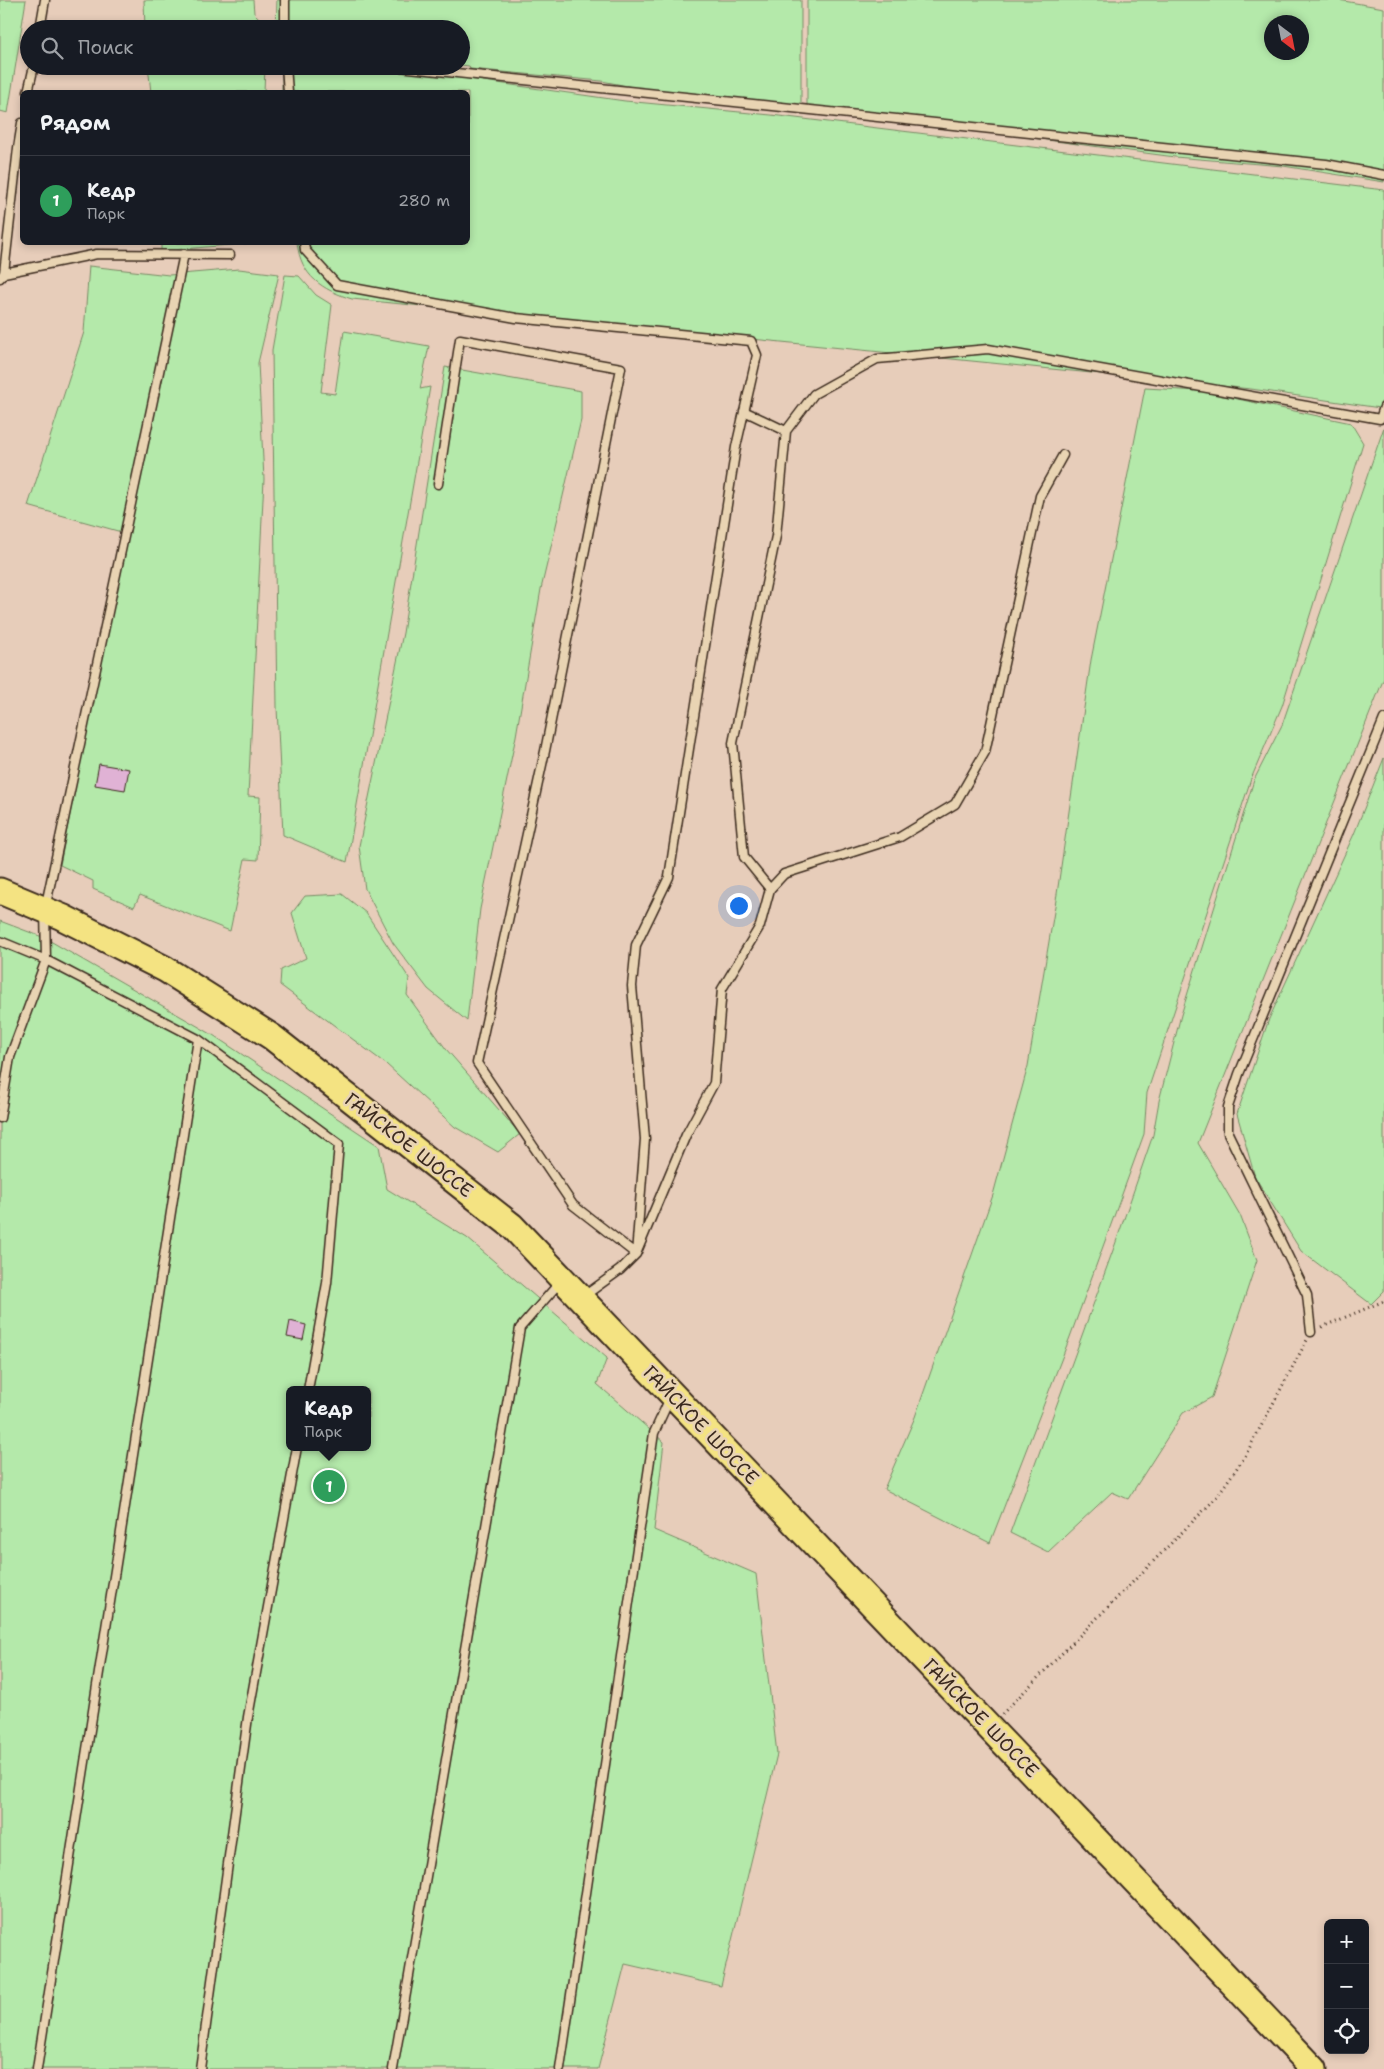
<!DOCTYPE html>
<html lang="ru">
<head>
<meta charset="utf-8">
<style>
  :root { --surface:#171b24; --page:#20242c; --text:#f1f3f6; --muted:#9ea1a6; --line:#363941; --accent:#c8321e }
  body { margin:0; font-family:"Shantell Sans",sans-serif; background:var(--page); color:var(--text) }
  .controls { position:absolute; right:15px; bottom:15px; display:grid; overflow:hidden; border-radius:8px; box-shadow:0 2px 8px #0003 }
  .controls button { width:45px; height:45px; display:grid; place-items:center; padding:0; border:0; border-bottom:1px solid var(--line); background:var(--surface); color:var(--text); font:25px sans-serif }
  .compass { position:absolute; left:1264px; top:15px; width:45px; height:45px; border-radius:50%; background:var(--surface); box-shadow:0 2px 8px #0003; rotate:148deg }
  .you { position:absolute; left:738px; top:905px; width:18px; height:18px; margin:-12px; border:4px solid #fff; border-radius:50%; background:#1a73e8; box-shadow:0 0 0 8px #1a73e833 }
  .badge { display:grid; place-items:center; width:32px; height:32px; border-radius:50%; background:var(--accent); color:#fff; font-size:16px; font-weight:700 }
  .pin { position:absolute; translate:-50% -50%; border:2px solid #fff; box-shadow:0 1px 5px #0006 }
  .popup { position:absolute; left:286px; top:1386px; width:85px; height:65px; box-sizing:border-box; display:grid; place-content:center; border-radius:8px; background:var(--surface); filter:drop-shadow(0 1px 4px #0005); font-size:16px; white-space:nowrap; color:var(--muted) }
  .popup b { font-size:19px; color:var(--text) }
  .popup::after { content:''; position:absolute; left:50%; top:100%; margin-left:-10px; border:10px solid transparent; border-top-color:var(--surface) }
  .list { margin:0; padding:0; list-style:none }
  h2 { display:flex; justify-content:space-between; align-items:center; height:65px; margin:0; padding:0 20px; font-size:21px }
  h2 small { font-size:16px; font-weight:400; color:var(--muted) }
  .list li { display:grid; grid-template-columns:32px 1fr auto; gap:15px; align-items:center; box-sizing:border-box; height:90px; padding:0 20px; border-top:1px solid var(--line) }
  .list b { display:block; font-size:19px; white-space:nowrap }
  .list p { margin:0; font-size:16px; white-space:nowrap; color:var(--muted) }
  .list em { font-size:16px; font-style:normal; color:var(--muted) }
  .icon { flex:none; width:28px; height:28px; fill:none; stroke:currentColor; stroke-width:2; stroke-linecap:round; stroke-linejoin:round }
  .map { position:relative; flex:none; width:1384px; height:2069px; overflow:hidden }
  .search { position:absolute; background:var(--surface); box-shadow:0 2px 8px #0003; left:20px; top:20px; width:450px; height:55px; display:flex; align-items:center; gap:12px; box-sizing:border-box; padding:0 18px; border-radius:28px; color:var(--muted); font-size:19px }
  .panel { position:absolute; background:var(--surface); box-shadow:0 2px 8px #0003; left:20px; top:90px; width:450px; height:155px; border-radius:8px }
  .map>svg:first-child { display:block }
</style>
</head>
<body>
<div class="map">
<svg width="1384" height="2069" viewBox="0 0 1384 2069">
  <rect width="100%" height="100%" fill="#e7cdba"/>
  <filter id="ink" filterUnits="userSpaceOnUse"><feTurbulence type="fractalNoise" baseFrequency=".02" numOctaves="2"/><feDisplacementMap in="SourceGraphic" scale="10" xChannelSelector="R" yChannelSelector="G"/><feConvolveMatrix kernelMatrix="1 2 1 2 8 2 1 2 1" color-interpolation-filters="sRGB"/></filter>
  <g filter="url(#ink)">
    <path fill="#b4e9aa" stroke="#788a64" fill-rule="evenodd" d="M0,0H26L8,113L0,111Z
      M144,0H253L254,13L260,19L261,29H145Z
      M277,0H801V107L653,91L602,81L470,69L469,66L461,65V29H276Z
      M807,0H1338L1384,8V182L1283,166L1175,157L807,108ZM1272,22H1302V52H1272Z
      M148,66H265L264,92H151Z
      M285,66H348L398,69L625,101L771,115L1384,190V396L1380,408L1251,389L352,299C322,290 301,276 297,243L468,242V92H282V75Z
      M161,243H252L161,251Z
      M89,266L169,275L239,269L279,274L258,363L264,479L248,796L260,797L258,860L245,859L230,931L140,895L134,907L93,889V881L60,865L125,533L28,506L84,332Z
      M285,275L299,276L316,295L332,305L321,392L335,394L344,331L429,346L420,389L430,387L347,862L283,835L277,707L272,350Z
      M445,367L581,391V420L541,589L516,736L480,909L467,1021L428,989L393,943L365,889L359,846L403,633Z
      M1145,388L1200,391L1351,423L1363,443L1282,706L1251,779L1147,1093L1144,1134L1070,1337L990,1543L884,1489L915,1417L993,1195L1028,1066L1057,894L1091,660Z
      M1384,427V678L1198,1143L1240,1215L1257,1260L1212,1397L1183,1413L1128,1499L1112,1492L1048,1552L1010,1533L1116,1242L1153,1135L1159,1101L1181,1015L1254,780L1282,725Z
      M1384,758V1291L1371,1304L1301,1251L1255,1177L1237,1114L1269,1019L1354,834Z
      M342,894L366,913L409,978L407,995L446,1049L520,1134L498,1152L455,1127L386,1064L280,985L281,970L306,958L292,913L305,896Z
      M0,921L45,938L213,1035L379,1146L387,1189L467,1238L607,1358L597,1384L664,1442L654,1530L756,1574L777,1754L721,1986L625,1964L598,2069H0ZM290,1390H368V1447H290Z"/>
    <path fill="#e0b2d5" stroke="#3b2a1e" d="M99,764L129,769L125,790L95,785Z
      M290,1321L306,1325L303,1340L287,1337Z"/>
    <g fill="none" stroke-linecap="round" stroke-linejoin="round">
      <defs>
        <path id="lane" d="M285,0V29
          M40,29L45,0
          M286,66L288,92
          M390,66L1326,164L1384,175
          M28,92L34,66
          M304,242L305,250L337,285L516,318L751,341L757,355L736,447L669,877L636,945L632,986L645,1139L636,1254L620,1270L584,1296
          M184,254L45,909L46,960L198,1039L339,1144L327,1283L308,1390
          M4,273L18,148L22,123
          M0,278L4,273L97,254L230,255
          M786,431L814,394L877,359L988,349L1380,419L1384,407
          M438,484L460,339L621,368L545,751L477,1063L573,1205L636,1254L686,1135L714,1083L722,989L760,926L770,889L744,857L733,743L776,536L786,431L744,411
          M770,889L784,874L900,837L955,804L985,752L1040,496L1063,455
          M0,941L46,960L10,1057L0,1118
          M1311,1332L1307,1295L1228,1133V1107L1239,1074L1384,719
          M37,2069L198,1039
          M200,2069L248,1717L297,1447
          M393,2069L520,1328L560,1282
          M560,2069L654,1433L670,1398"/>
        <path id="primary" d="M0,891L62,917L165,969L272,1037L512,1226L1314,2069"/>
      </defs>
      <use href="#lane" stroke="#3b2a1e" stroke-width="11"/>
      <use href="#primary" stroke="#3b2a1e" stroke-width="29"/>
      <path stroke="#3b2a1e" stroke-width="3" stroke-dasharray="1 4" stroke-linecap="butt" d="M1322,1327L1384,1301
        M1002,1714L1215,1499L1244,1458L1307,1340"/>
      <use href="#lane" stroke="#e9d4b3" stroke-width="8"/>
      <use href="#primary" stroke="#f4e382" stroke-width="25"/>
    </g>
  </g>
  <g text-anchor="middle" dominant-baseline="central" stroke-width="5" stroke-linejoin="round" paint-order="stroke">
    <g font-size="19" fill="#3b2a1e" stroke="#e9d4b3">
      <text transform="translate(409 1145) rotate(38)">ГАЙСКОЕ ШОССЕ</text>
      <text transform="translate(701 1425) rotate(46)">ГАЙСКОЕ ШОССЕ</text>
      <text transform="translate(981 1718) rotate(46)">ГАЙСКОЕ ШОССЕ</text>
    </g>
  </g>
</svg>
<div class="controls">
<button>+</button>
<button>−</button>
<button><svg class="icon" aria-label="locate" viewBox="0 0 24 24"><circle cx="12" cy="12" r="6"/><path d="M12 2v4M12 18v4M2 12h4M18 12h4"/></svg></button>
</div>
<svg class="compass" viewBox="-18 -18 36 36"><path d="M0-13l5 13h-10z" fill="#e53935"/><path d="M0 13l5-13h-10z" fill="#9ea1a6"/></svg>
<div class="you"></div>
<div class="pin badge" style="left:329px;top:1486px;background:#2e9e5b">1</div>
<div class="popup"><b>Кедр</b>Парк</div>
<div class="search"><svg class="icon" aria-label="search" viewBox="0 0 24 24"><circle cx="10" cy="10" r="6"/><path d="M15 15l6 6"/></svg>Поиск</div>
<section class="panel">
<h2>Рядом<small></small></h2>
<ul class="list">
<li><span class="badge" style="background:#2e9e5b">1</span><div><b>Кедр</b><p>Парк</p></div><em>280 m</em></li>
</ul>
</section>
</div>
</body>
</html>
